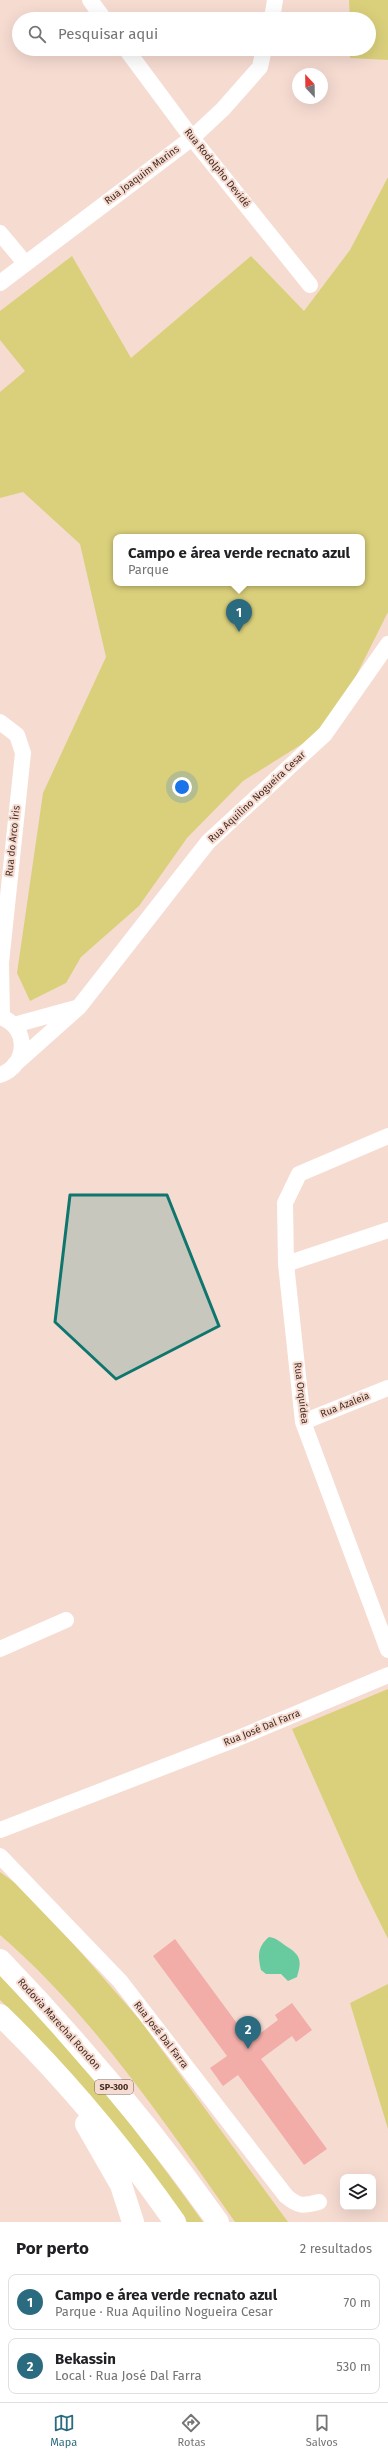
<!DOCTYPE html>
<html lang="pt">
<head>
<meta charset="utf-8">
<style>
  :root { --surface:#fff; --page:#f6f6f6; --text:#202124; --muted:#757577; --line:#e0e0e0; --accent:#2b6b7f }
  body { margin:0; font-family:"Fira Sans",sans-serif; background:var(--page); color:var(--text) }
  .controls { position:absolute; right:12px; bottom:12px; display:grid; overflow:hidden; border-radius:8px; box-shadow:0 4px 16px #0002 }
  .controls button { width:36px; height:36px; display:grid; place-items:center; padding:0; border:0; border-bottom:1px solid var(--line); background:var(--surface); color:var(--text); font:20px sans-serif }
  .compass { position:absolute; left:292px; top:68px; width:36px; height:36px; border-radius:50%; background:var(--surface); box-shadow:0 4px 16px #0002; rotate:338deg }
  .you { position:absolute; left:182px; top:787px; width:14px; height:14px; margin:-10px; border:3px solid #fff; border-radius:50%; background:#1a73e8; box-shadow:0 0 0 6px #1a73e833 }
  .badge { display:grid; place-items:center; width:26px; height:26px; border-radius:50%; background:var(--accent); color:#fff; font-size:13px; font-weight:700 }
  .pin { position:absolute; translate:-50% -33px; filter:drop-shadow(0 1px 2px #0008) }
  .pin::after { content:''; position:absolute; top:21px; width:14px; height:12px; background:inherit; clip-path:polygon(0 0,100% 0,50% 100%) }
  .popup { position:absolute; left:113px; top:534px; width:252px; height:52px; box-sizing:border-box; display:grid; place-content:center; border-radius:8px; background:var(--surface); filter:drop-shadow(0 1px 3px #0005); font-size:13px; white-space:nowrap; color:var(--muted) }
  .popup b { font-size:15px; color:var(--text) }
  .popup::after { content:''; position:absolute; left:50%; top:100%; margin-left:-8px; border:8px solid transparent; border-top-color:var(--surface) }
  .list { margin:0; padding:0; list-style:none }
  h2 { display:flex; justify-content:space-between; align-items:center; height:52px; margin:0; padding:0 16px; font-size:17px }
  h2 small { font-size:13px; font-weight:400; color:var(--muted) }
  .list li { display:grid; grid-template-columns:26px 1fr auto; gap:12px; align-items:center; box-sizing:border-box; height:56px; margin:0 8px 8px; padding:0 8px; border:1px solid var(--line); border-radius:8px }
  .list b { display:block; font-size:15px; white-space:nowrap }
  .list p { margin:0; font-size:13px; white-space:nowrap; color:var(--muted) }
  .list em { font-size:13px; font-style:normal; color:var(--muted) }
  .icon { flex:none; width:22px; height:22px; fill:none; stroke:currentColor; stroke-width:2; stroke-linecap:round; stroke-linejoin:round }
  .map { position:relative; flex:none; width:388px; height:2222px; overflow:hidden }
  .search { position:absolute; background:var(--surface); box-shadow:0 4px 16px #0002; left:12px; right:12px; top:12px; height:44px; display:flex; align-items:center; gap:10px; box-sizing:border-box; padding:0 14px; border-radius:22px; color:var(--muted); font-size:15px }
  .sheet { height:180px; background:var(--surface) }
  nav { display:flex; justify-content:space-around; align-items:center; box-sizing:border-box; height:56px; border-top:1px solid var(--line); background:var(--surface); font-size:11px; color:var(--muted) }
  nav a { display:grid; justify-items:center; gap:2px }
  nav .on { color:var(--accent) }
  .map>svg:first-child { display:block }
</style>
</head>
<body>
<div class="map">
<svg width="388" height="2222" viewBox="0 0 388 2222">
  <rect width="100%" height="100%" fill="#f6dbd1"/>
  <path fill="#dad07b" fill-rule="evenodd" d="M349,0H388V60L350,58V49H369V19H350Z
    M388,177V612L331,726L243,781L187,838L139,906L81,957L66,983L30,1001L17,973L43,793L106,657L80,544L23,492L0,498V392L25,371L0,340V311L72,256L131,358L251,256L304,311L350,250ZM116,537H362V583H116Z
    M388,1689V1939L358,1878L292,1729Z
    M0,1872L29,1893L140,2020L288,2222H235C165,2123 92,2014 0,1935Z
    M0,1973C75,2050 141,2135 203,2222H187C129,2144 69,2068 0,2000Z
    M388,1984V2129L350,2003Z"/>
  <path fill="#68cb9f" d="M269,1937C277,1938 280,1942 286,1946C301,1955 302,1961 297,1977L288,1981L281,1974H266L261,1970C258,1956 257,1947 269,1937Z"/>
  <path fill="#f2ada9" d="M175,1939L250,2041L278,2020L275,2015L292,2003L312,2030L296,2042L292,2036L261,2059L327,2149L304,2165L238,2075L223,2086L210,2068L227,2056L153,1956Z"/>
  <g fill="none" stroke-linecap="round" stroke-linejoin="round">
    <path stroke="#fff" stroke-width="16" d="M90,0L104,19
      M272,19L275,0
      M126,49L192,138L310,285
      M0,233L25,263
      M0,283L192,138L223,109L260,67L264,49
      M0,722L17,735L23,753L1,963L2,1017
      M0,1017C29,1026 29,1065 0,1075
      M14,1025L76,1008
      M15,1064L79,1007L208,842L325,734L388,644
      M388,1136L299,1174L285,1203L286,1264L303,1422L388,1650
      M286,1264L388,1230
      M303,1422L388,1388
      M0,1649L66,1620
      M0,1830L236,1739L388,1675
      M0,1856L120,1981L286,2196C299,2207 303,2206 319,2202"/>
    <path stroke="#fff" stroke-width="22" d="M0,1960C79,2042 152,2129 218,2222
      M0,2015C65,2078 123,2148 175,2222
      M86,2124L121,2185L133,2222"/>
  </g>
  <path fill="#0f766e" fill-opacity="0.2" stroke="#0f766e" stroke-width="3" stroke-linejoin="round" d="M70,1195H167L219,1326L116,1379L55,1322Z"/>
  <g text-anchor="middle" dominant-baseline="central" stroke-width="4" stroke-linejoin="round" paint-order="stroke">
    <rect fill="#f6dbd1" stroke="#796056" stroke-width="1" x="95" y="2080" width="38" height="14" rx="3"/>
    <g font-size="9" font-weight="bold" fill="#442b21">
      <text x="114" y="2087">SP-300</text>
    </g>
    <g font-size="10" fill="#442b21" stroke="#f6dbd1">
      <text transform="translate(217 168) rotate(51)">Rua Rodolpho Devidé</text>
      <text transform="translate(142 175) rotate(-37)">Rua Joaquim Marins</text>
      <text transform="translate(257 797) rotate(-43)">Rua Aquilino Nogueira Cesar</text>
      <text transform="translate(13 841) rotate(-84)">Rua do Arco Íris</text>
      <text transform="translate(301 1393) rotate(83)">Rua Orquídea</text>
      <text transform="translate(345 1405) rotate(-22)">Rua Azaleia</text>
      <text transform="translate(262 1728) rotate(-22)">Rua José Dal Farra</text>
      <text transform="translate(59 2024) rotate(48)">Rodovia Marechal Rondon</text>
      <text transform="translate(161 2035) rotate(52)">Rua José Dal Farra</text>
    </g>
  </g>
</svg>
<div class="controls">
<button><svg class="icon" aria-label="layers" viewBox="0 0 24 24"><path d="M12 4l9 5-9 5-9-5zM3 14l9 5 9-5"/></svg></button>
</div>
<svg class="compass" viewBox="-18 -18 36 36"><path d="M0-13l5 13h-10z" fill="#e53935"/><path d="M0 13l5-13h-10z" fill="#757577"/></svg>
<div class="you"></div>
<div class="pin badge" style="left:239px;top:632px">1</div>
<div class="popup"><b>Campo e área verde recnato azul</b>Parque</div>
<div class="pin badge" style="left:248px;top:2049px">2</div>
<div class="search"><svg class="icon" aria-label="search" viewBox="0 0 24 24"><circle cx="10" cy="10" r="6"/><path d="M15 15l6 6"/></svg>Pesquisar aqui</div>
</div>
<section class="sheet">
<h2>Por perto<small>2 resultados</small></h2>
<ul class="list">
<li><span class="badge">1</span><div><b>Campo e área verde recnato azul</b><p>Parque · Rua Aquilino Nogueira Cesar</p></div><em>70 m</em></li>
<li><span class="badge">2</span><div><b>Bekassin</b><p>Local · Rua José Dal Farra</p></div><em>530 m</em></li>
</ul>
</section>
<nav>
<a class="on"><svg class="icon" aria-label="map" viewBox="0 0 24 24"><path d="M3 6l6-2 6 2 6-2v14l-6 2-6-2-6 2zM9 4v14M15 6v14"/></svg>Mapa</a>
<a><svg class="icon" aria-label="directions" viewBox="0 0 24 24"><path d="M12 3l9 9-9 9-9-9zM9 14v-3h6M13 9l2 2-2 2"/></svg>Rotas</a>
<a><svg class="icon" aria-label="saved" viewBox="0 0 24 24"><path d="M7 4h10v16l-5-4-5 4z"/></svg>Salvos</a>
</nav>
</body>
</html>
